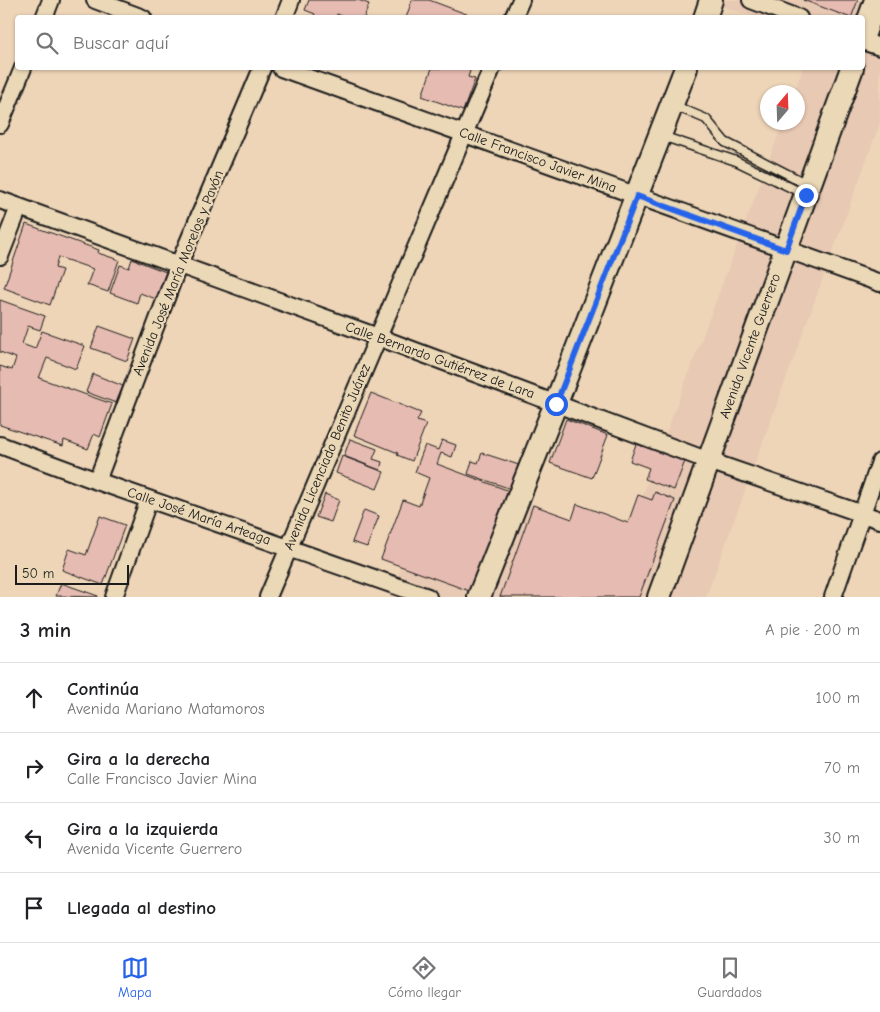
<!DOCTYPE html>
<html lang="es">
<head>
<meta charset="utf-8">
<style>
  :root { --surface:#fff; --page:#f6f6f6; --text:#202124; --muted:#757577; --line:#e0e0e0; --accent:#2563eb }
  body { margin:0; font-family:"Comic Neue",sans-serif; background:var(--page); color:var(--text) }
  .compass { position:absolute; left:760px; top:85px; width:45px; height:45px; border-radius:50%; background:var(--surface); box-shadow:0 1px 4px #0004; rotate:19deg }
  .scale { position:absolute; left:15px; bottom:12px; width:114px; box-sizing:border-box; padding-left:5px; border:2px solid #1c1c1c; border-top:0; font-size:14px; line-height:18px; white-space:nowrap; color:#1c1c1c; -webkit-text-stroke:4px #ebd8b6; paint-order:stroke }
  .stop { position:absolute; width:15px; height:15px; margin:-11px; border:4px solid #2563eb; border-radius:50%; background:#fff }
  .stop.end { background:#2563eb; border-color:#fff; box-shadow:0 1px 5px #0008 }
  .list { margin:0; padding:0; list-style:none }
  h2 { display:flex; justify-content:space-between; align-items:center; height:65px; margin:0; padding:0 20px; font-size:21px }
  h2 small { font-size:16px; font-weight:400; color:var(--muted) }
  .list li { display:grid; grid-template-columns:32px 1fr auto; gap:15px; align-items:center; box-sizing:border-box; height:70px; padding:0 20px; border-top:1px solid var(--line) }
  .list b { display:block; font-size:19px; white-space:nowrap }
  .list p { margin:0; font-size:16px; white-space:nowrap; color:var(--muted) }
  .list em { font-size:16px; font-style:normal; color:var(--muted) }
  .icon { flex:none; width:28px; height:28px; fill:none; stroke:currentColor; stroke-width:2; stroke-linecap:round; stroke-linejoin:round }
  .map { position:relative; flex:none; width:880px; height:597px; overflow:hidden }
  .search { position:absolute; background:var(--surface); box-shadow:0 1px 4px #0004; left:15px; right:15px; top:15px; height:55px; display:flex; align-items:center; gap:12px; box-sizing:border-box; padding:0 18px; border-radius:5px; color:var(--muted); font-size:19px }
  .sheet { height:345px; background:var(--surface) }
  nav { display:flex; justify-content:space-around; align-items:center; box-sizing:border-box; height:70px; border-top:1px solid var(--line); background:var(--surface); font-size:14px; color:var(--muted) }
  nav a { display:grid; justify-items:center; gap:2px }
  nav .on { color:var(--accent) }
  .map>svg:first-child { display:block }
</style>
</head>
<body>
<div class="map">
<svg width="880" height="597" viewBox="0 0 880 597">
  <rect width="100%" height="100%" fill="#eed5b8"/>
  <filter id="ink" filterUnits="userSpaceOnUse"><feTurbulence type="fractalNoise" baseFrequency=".02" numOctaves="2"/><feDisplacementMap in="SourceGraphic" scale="10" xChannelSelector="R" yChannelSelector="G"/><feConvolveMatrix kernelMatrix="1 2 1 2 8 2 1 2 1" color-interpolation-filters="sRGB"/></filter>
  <g filter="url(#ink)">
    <path fill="#e8c9b3" d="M703,0H880V123L706,597H390L439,464L625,542L783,123L798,122V92H794L803,68H862V18L754,17Z"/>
    <path fill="#e6bbb2" stroke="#1c1c1c" d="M309,0H358L369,4L364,18H347L337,14L336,18H314L315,14L305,10Z
      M412,0H429L477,18H406Z
      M803,0H858L851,18Z
      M432,68H471L468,77L475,79L463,111L422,96Z
      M26,224L99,250L98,253L119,260L108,292L87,285L93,269L58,257L55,268L62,270L50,305L4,288Z
      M132,259L166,272L156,299L140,293L137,303L110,293L120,265L129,268Z
      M0,300L45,316L40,330L28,326L22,344L35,349L42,331L85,346L76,369L47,358L39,378L112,404L100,437L94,434L88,449L64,440L63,446L0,425V366L12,370L16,358L0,352Z
      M99,326L135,339L127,361L91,348Z
      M93,374L123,386L116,403L86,392Z
      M371,393L421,413L417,421L426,424L412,461L397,455L398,453L354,435Z
      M566,419L608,435L592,478L550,463Z
      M350,439L377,449L373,459L382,462L380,470L344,456Z
      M442,440L456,445L452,457L441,453L437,464L512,492L475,593L381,559L403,500L419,506L429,478L415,472L425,445L438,450Z
      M636,444L685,461L674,490L645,479L649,468L630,461Z
      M482,453L519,465L511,489L468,474L472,461L478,463Z
      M342,456L384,472L377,489L336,473Z
      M655,492L675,500L639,597H500L533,505L572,519L577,504L628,523L638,495L652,500Z
      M325,494L339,500L331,522L316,517Z
      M364,510L379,516L367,547L352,542Z
      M100,516L125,525L103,585L62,570L69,549L86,555Z
      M61,583L98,596V597L56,596Z"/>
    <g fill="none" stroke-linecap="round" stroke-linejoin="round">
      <defs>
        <path id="service" d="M673,105L706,119L725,142L807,184
          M662,136L736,161L804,194"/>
        <path id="minor" d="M95,0L143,18
          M751,0L799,18
          M44,18L51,0
          M284,18L291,0
          M513,18L521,0
          M862,41L880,47
          M281,68L880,283
          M0,124L23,68
          M0,200L378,337L709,461L880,520
          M0,256L19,207
          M0,445L97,481L428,597
          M97,481L179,264L262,68
          M114,597L149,499
          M268,597L492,68
          M833,597L880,462"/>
        <path id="secondary" d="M705,18L711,0
          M862,39L876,0
          M479,597L556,403L686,68
          M659,597L852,68"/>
      </defs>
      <use href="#service" stroke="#1c1c1c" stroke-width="11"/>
      <use href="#minor" stroke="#1c1c1c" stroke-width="20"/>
      <use href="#secondary" stroke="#1c1c1c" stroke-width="26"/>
      <use href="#service" stroke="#ebd8b6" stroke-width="8"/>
      <use href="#minor" stroke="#ebd8b6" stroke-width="16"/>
      <use href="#secondary" stroke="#ebd8b6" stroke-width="22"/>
    </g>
  </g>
  <g fill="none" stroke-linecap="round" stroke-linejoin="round" filter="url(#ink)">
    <path stroke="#2563eb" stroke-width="6" d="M556,404L637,196L786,250L806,195"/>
  </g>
  <g text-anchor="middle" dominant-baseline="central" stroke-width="4.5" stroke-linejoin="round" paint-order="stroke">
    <g font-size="14" fill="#1c1c1c" stroke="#ebd8b6">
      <text transform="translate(538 160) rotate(20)">Calle Francisco Javier Mina</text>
      <text transform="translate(178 273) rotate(-68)">Avenida José María Morelos y Pavón</text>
      <text transform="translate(750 346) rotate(-70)">Avenida Vicente Guerrero</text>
      <text transform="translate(440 360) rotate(20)">Calle Bernardo Gutiérrez de Lara</text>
      <text transform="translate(327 457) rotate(-67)">Avenida Licenciado Benito Juárez</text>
      <text transform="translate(199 516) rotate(19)">Calle José María Arteaga</text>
    </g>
  </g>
</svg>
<svg class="compass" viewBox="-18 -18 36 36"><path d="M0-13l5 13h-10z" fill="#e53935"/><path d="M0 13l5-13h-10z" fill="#757577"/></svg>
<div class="scale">50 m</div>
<div class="stop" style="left:556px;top:404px"></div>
<div class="stop end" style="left:806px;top:195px"></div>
<div class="search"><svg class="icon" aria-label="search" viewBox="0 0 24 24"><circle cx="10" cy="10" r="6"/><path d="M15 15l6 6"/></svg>Buscar aquí</div>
</div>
<section class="sheet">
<h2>3 min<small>A pie · 200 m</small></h2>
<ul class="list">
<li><svg class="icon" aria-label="ahead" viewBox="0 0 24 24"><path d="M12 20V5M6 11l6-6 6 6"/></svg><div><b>Continúa</b><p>Avenida Mariano Matamoros</p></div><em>100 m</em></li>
<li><svg class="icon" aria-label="right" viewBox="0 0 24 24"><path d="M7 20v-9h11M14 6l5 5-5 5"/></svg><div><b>Gira a la derecha</b><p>Calle Francisco Javier Mina</p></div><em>70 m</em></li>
<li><svg class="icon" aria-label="left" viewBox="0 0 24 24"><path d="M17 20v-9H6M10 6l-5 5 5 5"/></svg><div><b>Gira a la izquierda</b><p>Avenida Vicente Guerrero</p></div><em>30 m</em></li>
<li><svg class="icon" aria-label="arrive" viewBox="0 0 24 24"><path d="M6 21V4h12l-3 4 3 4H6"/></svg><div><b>Llegada al destino</b></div></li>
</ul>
</section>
<nav>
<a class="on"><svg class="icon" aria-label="map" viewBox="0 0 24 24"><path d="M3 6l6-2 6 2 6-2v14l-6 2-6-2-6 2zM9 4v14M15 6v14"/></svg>Mapa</a>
<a><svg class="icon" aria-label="directions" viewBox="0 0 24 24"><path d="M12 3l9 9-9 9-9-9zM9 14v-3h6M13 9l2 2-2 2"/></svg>Cómo llegar</a>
<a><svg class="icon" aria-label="saved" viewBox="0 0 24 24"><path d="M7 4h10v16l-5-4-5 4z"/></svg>Guardados</a>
</nav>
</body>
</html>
